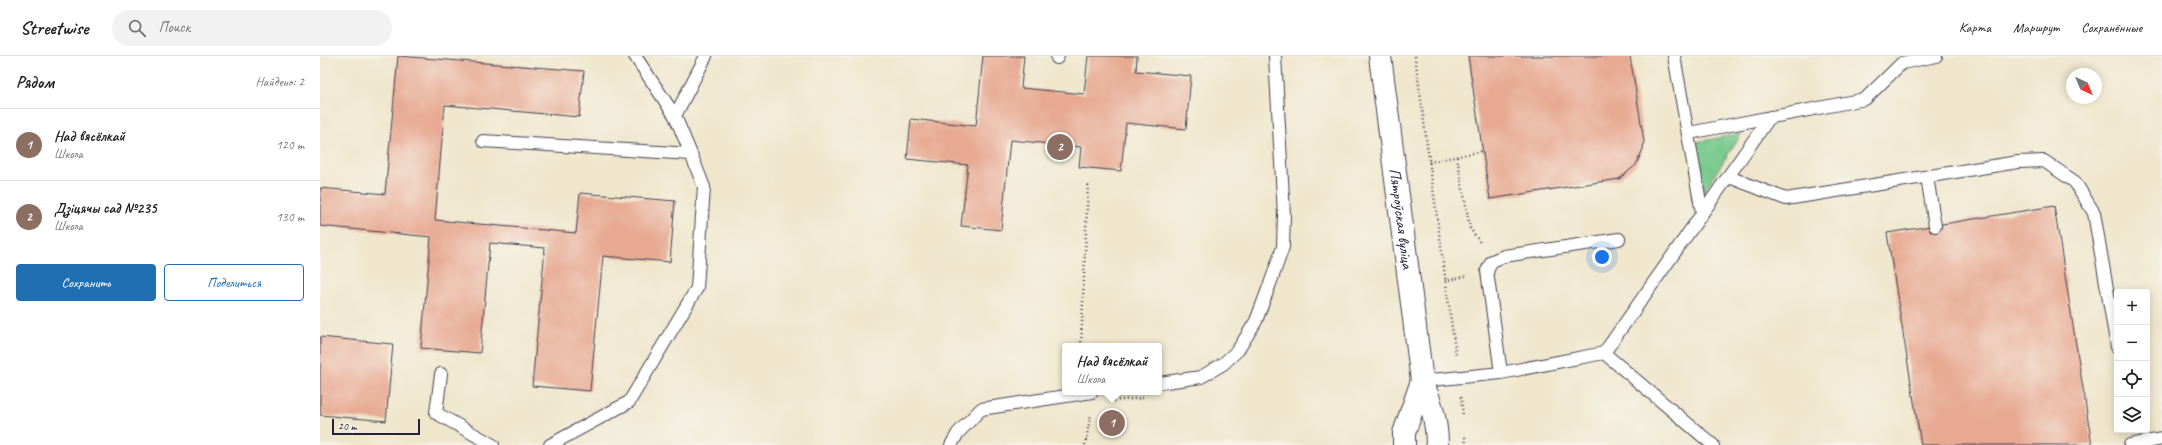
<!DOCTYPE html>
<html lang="ru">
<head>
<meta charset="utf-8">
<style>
  :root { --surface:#fff; --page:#f2f2f2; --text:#222; --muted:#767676; --line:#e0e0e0; --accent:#1f6fb2 }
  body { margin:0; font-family:Caveat,sans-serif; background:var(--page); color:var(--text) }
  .controls { position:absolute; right:12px; bottom:12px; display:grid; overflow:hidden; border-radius:4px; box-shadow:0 2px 10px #0003 }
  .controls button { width:36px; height:36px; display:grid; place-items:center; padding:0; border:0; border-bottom:1px solid var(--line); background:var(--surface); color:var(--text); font:20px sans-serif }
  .compass { position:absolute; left:1746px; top:12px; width:36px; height:36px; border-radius:50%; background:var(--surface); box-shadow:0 2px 10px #0003; rotate:136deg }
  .scale { position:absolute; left:12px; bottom:10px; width:88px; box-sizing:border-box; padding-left:4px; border:2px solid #22223b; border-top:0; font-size:11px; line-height:14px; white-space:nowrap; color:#22223b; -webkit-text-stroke:3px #f7f3e8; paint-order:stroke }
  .you { position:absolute; left:1282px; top:201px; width:14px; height:14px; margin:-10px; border:3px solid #fff; border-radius:50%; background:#1a73e8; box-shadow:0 0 0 6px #1a73e833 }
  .badge { display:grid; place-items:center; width:26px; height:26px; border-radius:50%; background:var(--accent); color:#fff; font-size:13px; font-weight:700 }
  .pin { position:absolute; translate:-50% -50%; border:2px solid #fff; box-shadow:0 1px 4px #0006 }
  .popup { position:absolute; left:742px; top:287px; width:100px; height:52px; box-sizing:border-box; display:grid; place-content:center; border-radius:4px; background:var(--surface); filter:drop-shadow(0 1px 3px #0005); font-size:13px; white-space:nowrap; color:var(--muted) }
  .popup b { font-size:15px; color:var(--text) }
  .popup::after { content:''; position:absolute; left:50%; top:100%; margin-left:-8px; border:8px solid transparent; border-top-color:var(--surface) }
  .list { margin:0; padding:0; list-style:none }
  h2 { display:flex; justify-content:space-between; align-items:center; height:52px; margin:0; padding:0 16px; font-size:17px }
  h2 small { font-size:13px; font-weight:400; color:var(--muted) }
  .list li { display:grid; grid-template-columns:26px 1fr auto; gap:12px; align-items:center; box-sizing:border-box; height:72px; padding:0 16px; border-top:1px solid var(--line) }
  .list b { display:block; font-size:15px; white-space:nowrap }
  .list p { margin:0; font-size:13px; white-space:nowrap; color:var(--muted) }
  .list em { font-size:13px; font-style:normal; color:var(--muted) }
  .actions { display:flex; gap:8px; padding:12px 16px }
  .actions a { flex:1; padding:9px 0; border:1px solid var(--accent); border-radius:4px; text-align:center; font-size:14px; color:var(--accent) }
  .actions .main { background:var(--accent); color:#fff }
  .icon { flex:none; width:22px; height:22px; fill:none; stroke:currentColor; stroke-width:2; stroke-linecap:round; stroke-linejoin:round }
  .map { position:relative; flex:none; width:1842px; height:389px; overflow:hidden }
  header { display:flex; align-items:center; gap:24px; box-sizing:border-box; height:56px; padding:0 20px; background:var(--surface); border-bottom:1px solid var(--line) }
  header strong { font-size:19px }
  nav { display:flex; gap:22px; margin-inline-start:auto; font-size:14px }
  .search { width:280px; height:36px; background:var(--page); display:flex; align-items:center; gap:10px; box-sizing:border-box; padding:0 14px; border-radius:22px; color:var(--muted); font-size:15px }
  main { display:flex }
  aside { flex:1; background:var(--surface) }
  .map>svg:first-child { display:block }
</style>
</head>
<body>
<header>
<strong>Streetwise</strong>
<div class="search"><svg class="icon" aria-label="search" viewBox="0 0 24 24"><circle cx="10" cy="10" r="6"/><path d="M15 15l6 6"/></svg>Поиск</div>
<nav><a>Карта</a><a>Маршрут</a><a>Сохранённые</a></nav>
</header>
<main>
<aside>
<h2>Рядом<small>Найдено: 2</small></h2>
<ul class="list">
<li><span class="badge" style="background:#8d6e63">1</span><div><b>Над вясёлкай</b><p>Школа</p></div><em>120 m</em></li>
<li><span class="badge" style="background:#8d6e63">2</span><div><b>Дзіцячы сад №235</b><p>Школа</p></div><em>130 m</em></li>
</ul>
<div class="actions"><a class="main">Сохранить</a><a>Поделиться</a></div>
</aside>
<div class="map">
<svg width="1842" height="389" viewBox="0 0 1842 389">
  <rect width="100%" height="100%" fill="#f7f3e8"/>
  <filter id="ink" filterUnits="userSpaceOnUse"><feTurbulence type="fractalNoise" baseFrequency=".025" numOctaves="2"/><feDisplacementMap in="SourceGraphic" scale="8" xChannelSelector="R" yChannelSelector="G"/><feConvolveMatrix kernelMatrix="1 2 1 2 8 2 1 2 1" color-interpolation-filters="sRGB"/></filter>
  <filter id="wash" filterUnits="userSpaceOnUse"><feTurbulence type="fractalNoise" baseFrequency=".012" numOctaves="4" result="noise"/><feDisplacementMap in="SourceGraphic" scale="16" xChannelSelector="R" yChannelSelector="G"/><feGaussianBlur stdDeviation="0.9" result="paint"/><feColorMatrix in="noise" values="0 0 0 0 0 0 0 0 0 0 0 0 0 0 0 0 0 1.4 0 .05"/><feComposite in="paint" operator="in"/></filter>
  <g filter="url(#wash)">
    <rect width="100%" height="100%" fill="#efe6cc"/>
    <path fill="#75c88b" stroke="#4c7563" d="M1422,77L1384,135L1377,86Z"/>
    <g id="blocks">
      <path fill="#e7a992" d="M78,0L264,15L259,61L125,49L115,164L256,177L260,137L355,145L350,206L283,200L270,335L212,330L225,192L170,187L160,297L101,292L111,181L0,170V132L65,138Z
        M663,0H704L701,32L764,38L768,0H817L816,15L871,20L866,73L806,67L801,115L759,111L761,91L690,84L681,174L641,170L648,109L587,103L591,63L656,70Z
        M1148,0H1310L1324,85L1323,93L1316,109L1299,123L1170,143Z
        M1734,150L1772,389H1601L1567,177Z
        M0,281L73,288L66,365L0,359Z"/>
    </g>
  </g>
  <g filter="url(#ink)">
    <use href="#blocks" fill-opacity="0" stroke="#413f51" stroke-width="1"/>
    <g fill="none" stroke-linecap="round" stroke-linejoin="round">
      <defs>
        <path id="lane" d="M315,0L355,60
          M1354,0L1382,157
          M737,2L738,0
          M1369,77L1545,43L1582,7L1616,0
          M163,85L371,98L384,131L377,232L309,346L230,389
          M371,98L355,60L386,0
          M1409,121L1466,143L1698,106L1724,105L1755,126L1774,157L1797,291
          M1607,121L1615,170
          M1284,297L1393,389
          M1181,317L1167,215L1172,205L1184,200L1299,183
          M121,318L116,357L173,389
          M1102,325L1181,317L1284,297L1450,61
          M839,327L881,321L903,308L918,294L936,265L950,228L963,191L964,159L955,0
          M631,389L638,377L661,353L772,336
          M1810,389L1842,383"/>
        <g id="street">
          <path id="s1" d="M1060,0L1102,325C1111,347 1117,365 1117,389"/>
          <path d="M1084,389V377L1102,325"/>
        </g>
      </defs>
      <use href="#lane" stroke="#413f51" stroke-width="14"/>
      <use href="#street" stroke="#413f51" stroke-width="24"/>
      <path stroke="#413f51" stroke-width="2.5" stroke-dasharray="1 3" stroke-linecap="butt" d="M1095,0L1136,301
        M1137,101L1150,172L1161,188
        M1109,106L1163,95
        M1125,225L1146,220
        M761,290L768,128
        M1141,341L1143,360
        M790,345L823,342
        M1145,381L1146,389
        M765,389L771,358"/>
      <use href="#lane" stroke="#fff" stroke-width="12"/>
      <use href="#street" stroke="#fff" stroke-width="22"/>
    </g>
  </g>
  <g text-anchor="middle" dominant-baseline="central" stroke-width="3.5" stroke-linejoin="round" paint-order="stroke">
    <g font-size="16" fill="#22223b" stroke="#f7f3e8">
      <text stroke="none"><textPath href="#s1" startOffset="164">Пятроўская вуліца</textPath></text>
    </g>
  </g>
</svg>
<div class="controls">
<button>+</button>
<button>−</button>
<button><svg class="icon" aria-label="locate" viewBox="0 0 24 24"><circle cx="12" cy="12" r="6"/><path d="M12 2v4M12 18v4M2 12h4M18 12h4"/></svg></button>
<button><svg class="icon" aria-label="layers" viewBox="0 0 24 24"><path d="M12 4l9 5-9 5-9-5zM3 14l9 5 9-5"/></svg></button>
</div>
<svg class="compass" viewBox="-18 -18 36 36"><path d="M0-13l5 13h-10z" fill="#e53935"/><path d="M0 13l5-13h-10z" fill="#767676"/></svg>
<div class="scale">20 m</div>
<div class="you"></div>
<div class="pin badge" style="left:792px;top:367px;background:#8d6e63">1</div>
<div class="popup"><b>Над вясёлкай</b>Школа</div>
<div class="pin badge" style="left:740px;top:91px;background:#8d6e63">2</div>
</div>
</main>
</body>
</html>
